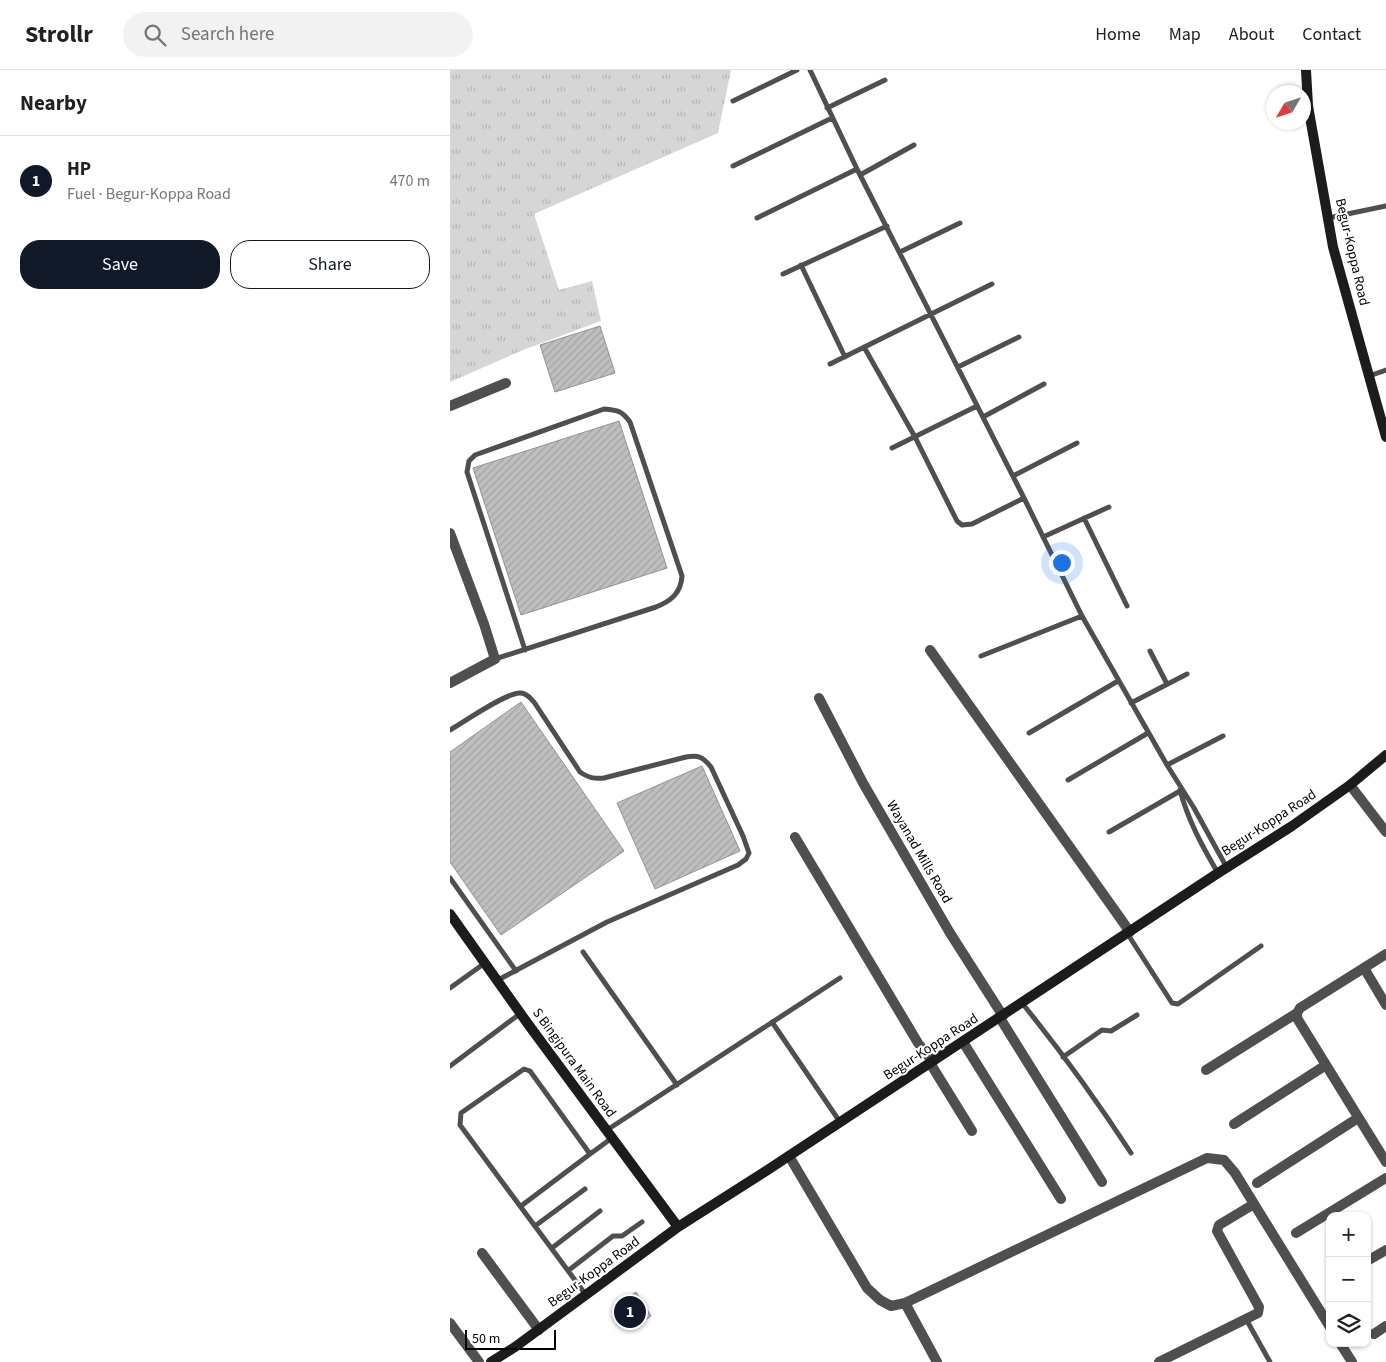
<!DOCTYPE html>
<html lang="en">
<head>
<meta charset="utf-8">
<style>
  :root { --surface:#fff; --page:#f2f2f2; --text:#202124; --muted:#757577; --line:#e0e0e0; --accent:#111827 }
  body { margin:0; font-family:"Source Sans 3",sans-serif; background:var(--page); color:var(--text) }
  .controls { position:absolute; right:15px; bottom:15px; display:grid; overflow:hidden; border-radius:10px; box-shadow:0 1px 4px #0004 }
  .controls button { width:45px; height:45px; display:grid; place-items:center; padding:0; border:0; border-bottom:1px solid var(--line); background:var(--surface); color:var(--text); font:25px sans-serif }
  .compass { position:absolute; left:816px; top:15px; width:45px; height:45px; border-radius:50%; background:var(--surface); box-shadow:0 1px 4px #0004; rotate:231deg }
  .scale { position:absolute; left:15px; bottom:12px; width:91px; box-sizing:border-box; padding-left:5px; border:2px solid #000; border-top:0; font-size:14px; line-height:18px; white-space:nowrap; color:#000; -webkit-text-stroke:4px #fff; paint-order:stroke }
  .you { position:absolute; left:611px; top:492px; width:18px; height:18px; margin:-12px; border:4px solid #fff; border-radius:50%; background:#1a73e8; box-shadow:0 0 0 8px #1a73e833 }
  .badge { display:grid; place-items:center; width:32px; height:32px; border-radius:50%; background:var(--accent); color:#fff; font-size:16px; font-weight:700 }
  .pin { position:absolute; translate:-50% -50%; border:2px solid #fff; box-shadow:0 1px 5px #0006 }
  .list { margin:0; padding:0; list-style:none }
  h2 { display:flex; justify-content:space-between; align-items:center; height:65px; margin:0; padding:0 20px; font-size:21px }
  h2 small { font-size:16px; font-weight:400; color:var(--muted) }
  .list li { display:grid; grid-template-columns:32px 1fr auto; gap:15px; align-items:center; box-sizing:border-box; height:90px; padding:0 20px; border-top:1px solid var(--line) }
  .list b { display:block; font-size:19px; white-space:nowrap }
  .list p { margin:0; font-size:16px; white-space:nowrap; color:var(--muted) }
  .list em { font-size:16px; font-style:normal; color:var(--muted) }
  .actions { display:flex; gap:10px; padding:15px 20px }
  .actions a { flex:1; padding:11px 0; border:1px solid var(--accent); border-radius:20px; text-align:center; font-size:18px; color:var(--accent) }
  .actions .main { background:var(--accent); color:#fff }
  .icon { flex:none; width:28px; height:28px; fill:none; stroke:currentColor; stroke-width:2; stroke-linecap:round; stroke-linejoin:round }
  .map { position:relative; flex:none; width:936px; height:1292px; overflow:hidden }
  header { display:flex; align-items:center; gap:30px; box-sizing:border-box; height:70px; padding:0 25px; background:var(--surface); border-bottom:1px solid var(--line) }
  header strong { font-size:24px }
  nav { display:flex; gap:28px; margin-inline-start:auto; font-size:18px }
  .search { width:350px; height:45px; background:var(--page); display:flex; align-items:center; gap:12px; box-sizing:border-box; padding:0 18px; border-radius:28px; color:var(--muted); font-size:19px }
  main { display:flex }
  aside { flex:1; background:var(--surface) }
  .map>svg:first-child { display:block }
</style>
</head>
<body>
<header>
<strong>Strollr</strong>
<div class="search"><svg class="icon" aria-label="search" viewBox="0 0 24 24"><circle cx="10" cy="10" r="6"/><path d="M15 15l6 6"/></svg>Search here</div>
<nav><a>Home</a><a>Map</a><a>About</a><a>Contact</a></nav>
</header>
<main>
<aside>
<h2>Nearby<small></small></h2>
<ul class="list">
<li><span class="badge">1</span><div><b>HP</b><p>Fuel · Begur-Koppa Road</p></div><em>470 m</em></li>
</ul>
<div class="actions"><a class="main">Save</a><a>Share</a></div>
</aside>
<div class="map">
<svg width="936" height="1292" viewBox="0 0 936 1292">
  <defs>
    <pattern id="grass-tufts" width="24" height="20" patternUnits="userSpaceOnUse" patternTransform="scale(1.25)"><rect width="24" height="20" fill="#d6d6d6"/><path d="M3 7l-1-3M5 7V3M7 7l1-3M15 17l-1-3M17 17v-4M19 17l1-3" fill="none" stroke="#b6b6b6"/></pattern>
    <pattern id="building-hatch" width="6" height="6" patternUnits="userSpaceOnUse" patternTransform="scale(1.25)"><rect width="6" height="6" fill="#bfbfbf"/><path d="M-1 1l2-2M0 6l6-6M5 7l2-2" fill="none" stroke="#a2a2a2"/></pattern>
  </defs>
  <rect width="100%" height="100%" fill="#fff"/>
  <path fill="url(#grass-tufts)" d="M0,0H281L268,63L84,144L109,220L142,211L151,251L73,280L0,312Z"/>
  <path fill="url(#building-hatch)" stroke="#939393" d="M150,256L165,303L105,322L90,275Z
    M169,351L217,498L71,545L23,398Z
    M71,632L174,781L51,865L0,792V682Z
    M252,696L290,781L205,819L167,733Z
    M186,1222L201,1246L182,1259L166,1235Z"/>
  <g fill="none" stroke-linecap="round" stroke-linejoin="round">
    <path stroke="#4f4f4f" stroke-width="5" d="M360,0L407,99L574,428L632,546L717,695L744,738L777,798
      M283,31L347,0
      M377,38L435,10
      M283,96L382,48
      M410,105L464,75
      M307,148L407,99
      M878,148L936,136
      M450,182L510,153
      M351,195L395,287
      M333,204L437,156
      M414,277L465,367L507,451L512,455L522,454L574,428
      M380,294L542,214
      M508,297L569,267
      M919,306L936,300
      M533,347L594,314
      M442,378L527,336
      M563,406L627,373
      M634,448L677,536
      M593,467L659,437
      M700,581L717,614
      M531,586L632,546
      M45,589L206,537C221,531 231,523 232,506L180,352C172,341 168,340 154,339L25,385L19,391L17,402L75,580
      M681,633L737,604
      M0,660C14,652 58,621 71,623C78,624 80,628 84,632L130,702C139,708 144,709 154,708L236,687C249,685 253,687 261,697L293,766L299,783L296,789L288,795L157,852L48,910
      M579,663L668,611
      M717,695L773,666
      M618,710L698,663
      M730,720C738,750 752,776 768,803
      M659,762L730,721
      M0,808L66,901
      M677,863L722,933L728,934L811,876
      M133,882L227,1015
      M0,918L35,893
      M572,933C611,981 647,1031 681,1083
      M322,952L390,1052
      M613,987L652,960L661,961L687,945
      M0,996L71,943
      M157,1060L390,908
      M71,1136L140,1084
      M85,1156L135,1119
      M102,1178L150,1141
      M119,1200L163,1166H172L192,1152
      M136,1225L10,1055L11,1043L74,999L80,1001L140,1084L162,1068
      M796,1249L820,1292"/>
    <path stroke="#4f4f4f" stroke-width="10" d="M0,336L56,313
      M0,463L34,554L45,589L0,613
      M480,580L680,862
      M369,628L413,713L500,863L553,946
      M900,715L936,762
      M345,767L468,973L483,992
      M936,884L850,938L847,943V948L936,1092
      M914,898L936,935
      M550,948L652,1112
      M513,972L611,1129
      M480,993L522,1061
      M756,1000L847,943
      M784,1054L876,995
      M339,1086L417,1218L430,1230L441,1236L455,1233L757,1088L774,1090L785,1103L880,1257
      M807,1113L908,1048
      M846,1163L936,1108
      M32,1183L89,1260
      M917,1191L936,1180
      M455,1233L487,1292
      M0,1253L29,1292
      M924,1264L936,1256
      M890,1273L902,1292
      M709,1292L808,1243L809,1237L767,1161L769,1155L804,1134"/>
    <path stroke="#1c1c1c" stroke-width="10" d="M856,0L858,36L883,177L936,367
      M0,844L78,954L228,1157
      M41,1292L65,1277L228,1157L316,1101L765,805L842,756L900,715L936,685"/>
  </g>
  <g text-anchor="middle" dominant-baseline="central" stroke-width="4" stroke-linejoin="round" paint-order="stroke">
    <g font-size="14" fill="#000" stroke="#fff">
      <text transform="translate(902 182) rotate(77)">Begur-Koppa Road</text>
      <text transform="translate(819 753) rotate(-33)">Begur-Koppa Road</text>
      <text transform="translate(469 782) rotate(60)">Wayanad Mills Road</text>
      <text transform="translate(481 977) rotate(-33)">Begur-Koppa Road</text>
      <text transform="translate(124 993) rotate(54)">S Bingipura Main Road</text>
      <text transform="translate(144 1202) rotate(-36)">Begur-Koppa Road</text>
    </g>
  </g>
</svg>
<div class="controls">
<button>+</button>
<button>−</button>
<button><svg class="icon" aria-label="layers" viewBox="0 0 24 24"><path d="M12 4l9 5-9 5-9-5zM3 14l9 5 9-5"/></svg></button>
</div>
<svg class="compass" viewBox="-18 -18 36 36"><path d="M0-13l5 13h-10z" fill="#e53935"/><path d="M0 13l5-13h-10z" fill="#757577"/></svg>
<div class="scale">50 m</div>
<div class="you"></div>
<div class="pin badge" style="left:180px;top:1242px">1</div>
</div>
</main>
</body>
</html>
